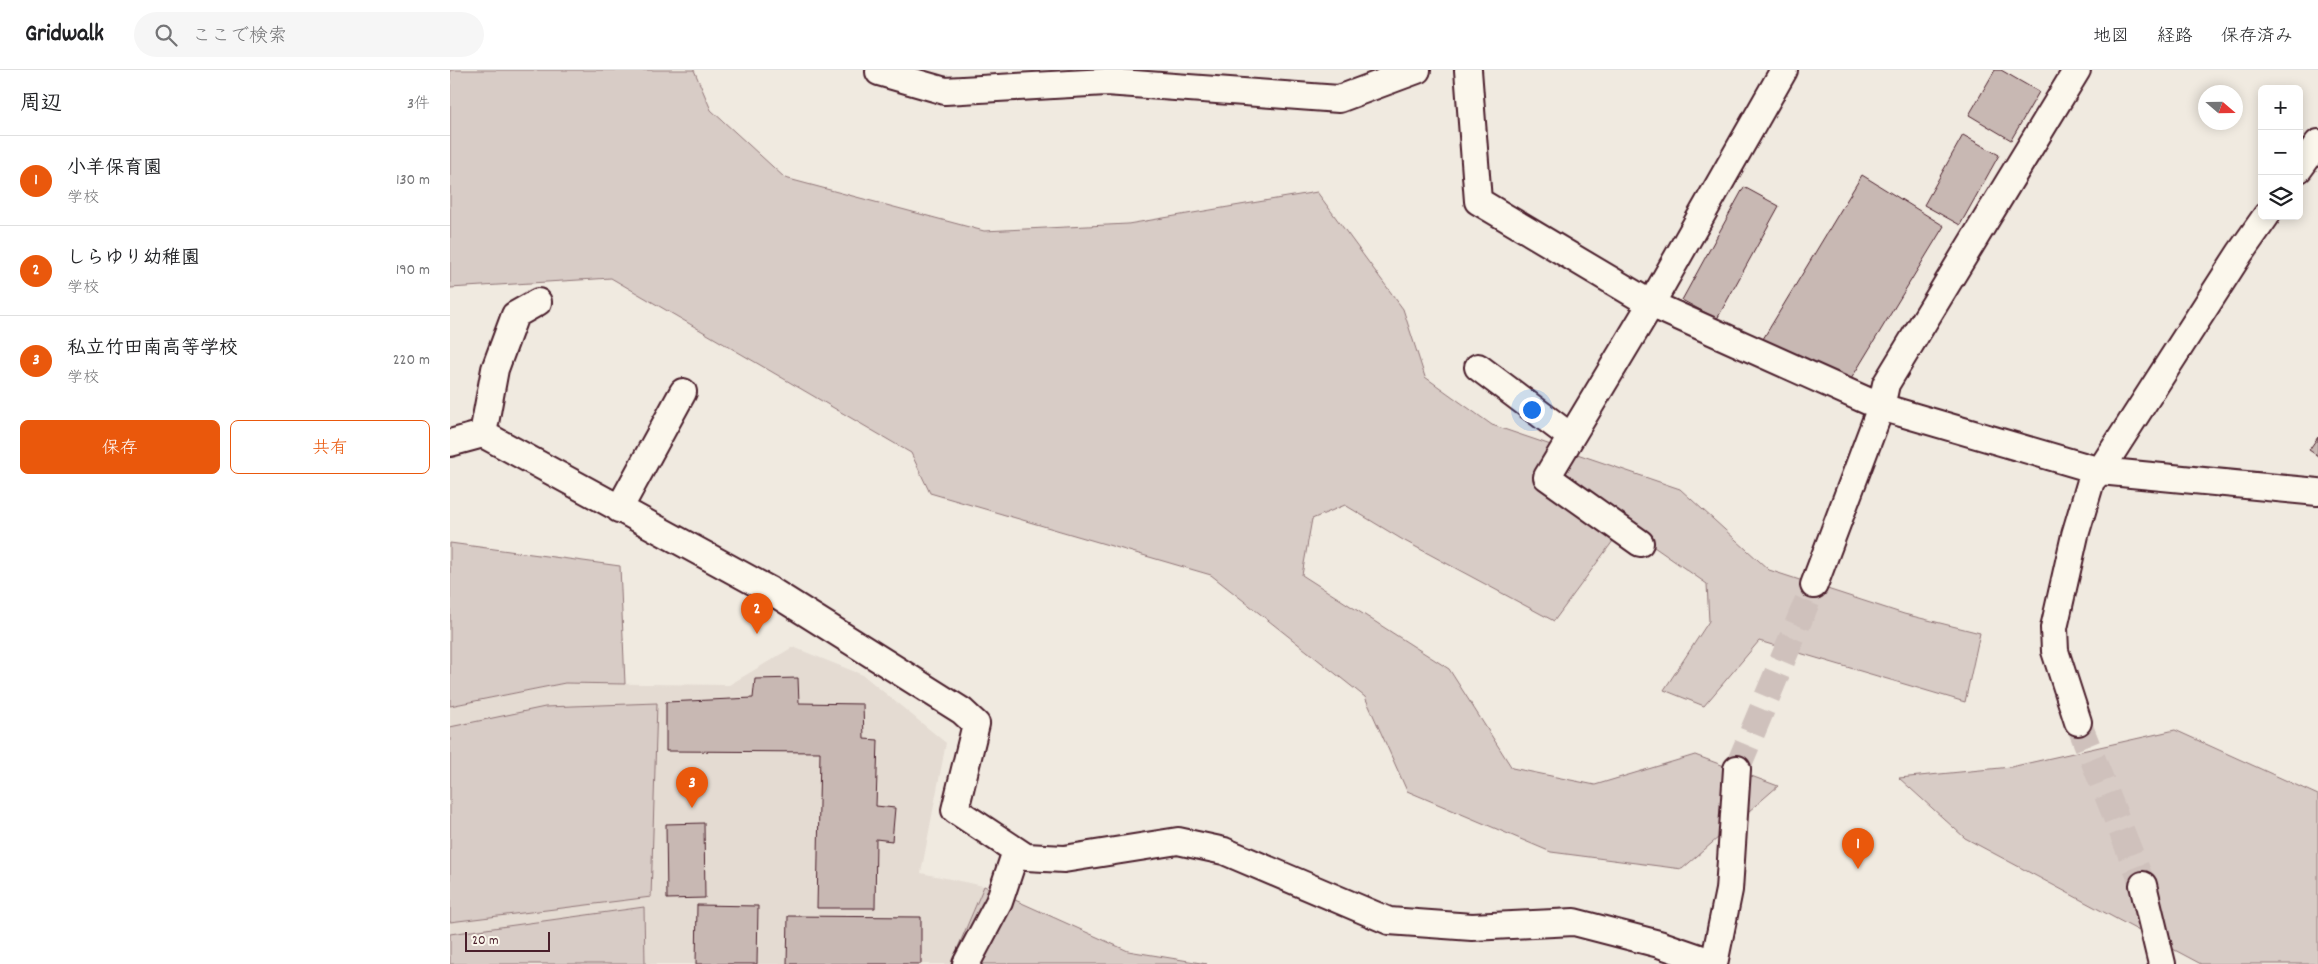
<!DOCTYPE html>
<html lang="ja">
<head>
<meta charset="utf-8">
<style>
  :root { --surface:#fff; --page:#f6f6f6; --text:#202124; --muted:#757577; --line:#e0e0e0; --accent:#ea580c }
  body { margin:0; font-family:Dekko,"Klee One",sans-serif; background:var(--page); color:var(--text) }
  .controls { position:absolute; right:15px; top:15px; display:grid; overflow:hidden; border-radius:8px; box-shadow:0 2px 12px #0003 }
  .controls button { width:45px; height:45px; display:grid; place-items:center; padding:0; border:0; border-bottom:1px solid var(--line); background:var(--surface); color:var(--text); font:25px sans-serif }
  .compass { position:absolute; left:1748px; top:15px; width:45px; height:45px; border-radius:50%; background:var(--surface); box-shadow:0 2px 12px #0003; rotate:110deg }
  .scale { position:absolute; left:15px; bottom:12px; width:85px; box-sizing:border-box; padding-left:5px; border:2px solid #4a1f2b; border-top:0; font-size:14px; line-height:18px; white-space:nowrap; color:#4a1f2b; -webkit-text-stroke:4px #fbf7ec; paint-order:stroke }
  .you { position:absolute; left:1081px; top:339px; width:18px; height:18px; margin:-12px; border:4px solid #fff; border-radius:50%; background:#1a73e8; box-shadow:0 0 0 8px #1a73e833 }
  .badge { display:grid; place-items:center; width:32px; height:32px; border-radius:50%; background:var(--accent); color:#fff; font-size:16px; font-weight:700 }
  .pin { position:absolute; translate:-50% -41px; filter:drop-shadow(0 1px 2px #0008) }
  .pin::after { content:''; position:absolute; top:26px; width:18px; height:15px; background:inherit; clip-path:polygon(0 0,100% 0,50% 100%) }
  .list { margin:0; padding:0; list-style:none }
  h2 { display:flex; justify-content:space-between; align-items:center; height:65px; margin:0; padding:0 20px; font-size:21px }
  h2 small { font-size:16px; font-weight:400; color:var(--muted) }
  .list li { display:grid; grid-template-columns:32px 1fr auto; gap:15px; align-items:center; box-sizing:border-box; height:90px; padding:0 20px; border-top:1px solid var(--line) }
  .list b { display:block; font-size:19px; white-space:nowrap }
  .list p { margin:0; font-size:16px; white-space:nowrap; color:var(--muted) }
  .list em { font-size:16px; font-style:normal; color:var(--muted) }
  .actions { display:flex; gap:10px; padding:15px 20px }
  .actions a { flex:1; padding:11px 0; border:1px solid var(--accent); border-radius:8px; text-align:center; font-size:18px; color:var(--accent) }
  .actions .main { background:var(--accent); color:#fff }
  .icon { flex:none; width:28px; height:28px; fill:none; stroke:currentColor; stroke-width:2; stroke-linecap:round; stroke-linejoin:round }
  .map { position:relative; flex:none; width:1868px; height:894px; overflow:hidden }
  header { display:flex; align-items:center; gap:30px; box-sizing:border-box; height:70px; padding:0 25px; background:var(--surface); border-bottom:1px solid var(--line) }
  header strong { font-size:24px }
  nav { display:flex; gap:28px; margin-inline-start:auto; font-size:18px }
  .search { width:350px; height:45px; background:var(--page); display:flex; align-items:center; gap:12px; box-sizing:border-box; padding:0 18px; border-radius:28px; color:var(--muted); font-size:19px }
  main { display:flex }
  aside { flex:1; background:var(--surface) }
  .map>svg:first-child { display:block }
</style>
</head>
<body>
<header>
<strong>Gridwalk</strong>
<div class="search"><svg class="icon" aria-label="search" viewBox="0 0 24 24"><circle cx="10" cy="10" r="6"/><path d="M15 15l6 6"/></svg>ここで検索</div>
<nav><a>地図</a><a>経路</a><a>保存済み</a></nav>
</header>
<main>
<aside>
<h2>周辺<small>3件</small></h2>
<ul class="list">
<li><span class="badge">1</span><div><b>小羊保育園</b><p>学校</p></div><em>130 m</em></li>
<li><span class="badge">2</span><div><b>しらゆり幼稚園</b><p>学校</p></div><em>190 m</em></li>
<li><span class="badge">3</span><div><b>私立竹田南高等学校</b><p>学校</p></div><em>220 m</em></li>
</ul>
<div class="actions"><a class="main">保存</a><a>共有</a></div>
</aside>
<div class="map">
<svg width="1868" height="894" viewBox="0 0 1868 894">
  <rect width="100%" height="100%" fill="#f0eae0"/>
  <filter id="ink" filterUnits="userSpaceOnUse"><feTurbulence type="fractalNoise" baseFrequency=".02" numOctaves="2"/><feDisplacementMap in="SourceGraphic" scale="10" xChannelSelector="R" yChannelSelector="G"/><feConvolveMatrix kernelMatrix="1 2 1 2 8 2 1 2 1" color-interpolation-filters="sRGB"/></filter>
  <g filter="url(#ink)">
    <path fill="#e4dbd2" d="M343,577L413,605L496,673L471,803L534,816L501,894H195L194,837L0,864V636L115,613L279,615Z"/>
    <path fill="#d8ccc6" stroke="#917678" d="M0,0H244L261,40L335,108L534,161L678,154L867,122L953,239L975,307L1042,355L1230,419L1319,500L1454,544L1530,563L1515,632L1309,571L1254,636L1214,620L1259,551L1257,514L1174,456L1104,551L953,470L895,435L862,449L852,505L999,599L1062,698L1145,715L1245,685L1328,716L1232,799L1101,782L957,721L915,627L761,505L480,423L461,383L161,208L0,218Z
      M0,473L170,496L175,614L115,613L0,636Z
      M207,633L201,827L0,852V657L95,637Z
      M1725,660L1868,725V894H1751L1515,768L1449,708L1561,697Z
      M534,816L678,881L757,894H501Z
      M194,837L195,894H0V864Z"/>
    <path fill="#c8b8b3" stroke="#4a1f2b" d="M1545,0H1551L1589,22L1561,70L1519,45Z
      M1513,65L1549,85L1510,155L1474,135Z
      M1412,105L1494,156L1395,319L1313,269Z
      M1294,117L1329,136L1267,249L1232,230Z
      M1868,367V386L1859,380Z
      M348,608L349,633L413,634L414,669L428,670L426,736L445,738L442,771L426,769L425,838H367L370,682L216,681V632L303,628L305,609Z
      M254,753L255,828L217,829L216,754Z
      M247,835L308,836L307,894H246Z
      M338,846L471,847V894H337Z"/>
    <g fill="none" stroke-linecap="round" stroke-linejoin="round">
      <path stroke="#cfc1bc" stroke-width="26" stroke-dasharray="26 13" stroke-linecap="butt" d="M1628,652L1693,815
        M1287,699L1364,515"/>
      <defs>
        <path id="minor" d="M1018,0L1028,131L1201,234L1431,337L1650,401L1868,422
          M429,2L495,21L656,12L889,29L967,0
          M1849,99L1868,73
          M1028,297L1121,367
          M33,364L45,299L65,245L88,232
          M0,373L33,364L323,522L512,641L526,654L505,740L576,787L614,789L728,771L774,781L939,851L1022,857L1124,852L1209,874L1264,893
          M169,439L233,322
          M1190,473L1097,407L1201,234L1334,0
          M1364,515L1431,337L1436,314L1627,0
          M1628,652L1605,581L1604,558L1625,465L1641,411L1650,401L1790,183L1816,146
          M1693,815L1712,894
          M516,894L549,832L566,781
          M1264,894L1279,820L1287,699"/>
      </defs>
      <use href="#minor" stroke="#4a1f2b" stroke-width="30"/>
      <use href="#minor" stroke="#fbf7ec" stroke-width="26"/>
    </g>
  </g>
</svg>
<div class="controls">
<button>+</button>
<button>−</button>
<button><svg class="icon" aria-label="layers" viewBox="0 0 24 24"><path d="M12 4l9 5-9 5-9-5zM3 14l9 5 9-5"/></svg></button>
</div>
<svg class="compass" viewBox="-18 -18 36 36"><path d="M0-13l5 13h-10z" fill="#e53935"/><path d="M0 13l5-13h-10z" fill="#757577"/></svg>
<div class="scale">20 m</div>
<div class="you"></div>
<div class="pin badge" style="left:1408px;top:799px">1</div>
<div class="pin badge" style="left:307px;top:564px">2</div>
<div class="pin badge" style="left:242px;top:738px">3</div>
</div>
</main>
</body>
</html>
